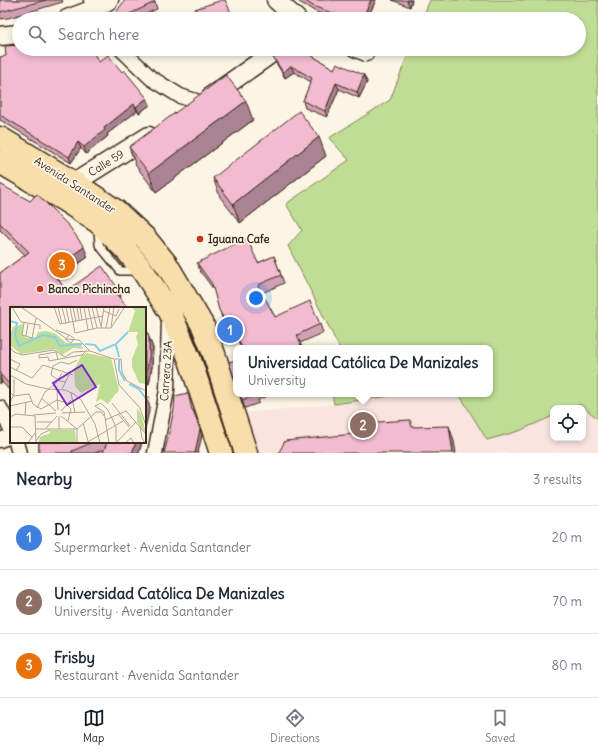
<!DOCTYPE html>
<html lang="en">
<head>
<meta charset="utf-8">
<style>
  :root { --surface:#fff; --page:#f6f6f7; --text:#1f2937; --muted:#747a83; --line:#e0e1e3; --accent:#111827 }
  body { margin:0; font-family:Delius,sans-serif; background:var(--page); color:var(--text) }
  .controls { position:absolute; right:12px; bottom:12px; display:grid; overflow:hidden; border-radius:8px; box-shadow:0 2px 6px #0003 }
  .controls button { width:36px; height:36px; display:grid; place-items:center; padding:0; border:0; border-bottom:1px solid var(--line); background:var(--surface); color:var(--text); font:20px sans-serif }
  .you { position:absolute; left:256px; top:298px; width:14px; height:14px; margin:-10px; border:3px solid #fff; border-radius:50%; background:#1a73e8; box-shadow:0 0 0 6px #1a73e833 }
  .badge { display:grid; place-items:center; width:26px; height:26px; border-radius:50%; background:var(--accent); color:#fff; font-size:13px; font-weight:700 }
  .pin { position:absolute; translate:-50% -50%; border:2px solid #fff; box-shadow:0 1px 4px #0006 }
  .popup { position:absolute; left:233px; top:345px; width:260px; height:52px; box-sizing:border-box; display:grid; place-content:center; border-radius:8px; background:var(--surface); filter:drop-shadow(0 1px 3px #0005); font-size:13px; white-space:nowrap; color:var(--muted) }
  .popup b { font-size:15px; color:var(--text) }
  .popup::after { content:''; position:absolute; left:50%; top:100%; margin-left:-8px; border:8px solid transparent; border-top-color:var(--surface) }
  .list { margin:0; padding:0; list-style:none }
  h2 { display:flex; justify-content:space-between; align-items:center; height:52px; margin:0; padding:0 16px; font-size:17px }
  h2 small { font-size:13px; font-weight:400; color:var(--muted) }
  .list li { display:grid; grid-template-columns:26px 1fr auto; gap:12px; align-items:center; box-sizing:border-box; height:64px; padding:0 16px; border-top:1px solid var(--line) }
  .list b { display:block; font-size:15px; white-space:nowrap }
  .list p { margin:0; font-size:13px; white-space:nowrap; color:var(--muted) }
  .list em { font-size:13px; font-style:normal; color:var(--muted) }
  .icon { flex:none; width:22px; height:22px; fill:none; stroke:currentColor; stroke-width:2; stroke-linecap:round; stroke-linejoin:round }
  .map { position:relative; flex:none; width:598px; height:453px; overflow:hidden }
  .search { position:absolute; background:var(--surface); box-shadow:0 2px 6px #0003; left:12px; right:12px; top:12px; height:44px; display:flex; align-items:center; gap:10px; box-sizing:border-box; padding:0 14px; border-radius:22px; color:var(--muted); font-size:15px }
  .sheet { height:244px; background:var(--surface) }
  nav { display:flex; justify-content:space-around; align-items:center; box-sizing:border-box; height:56px; border-top:1px solid var(--line); background:var(--surface); font-size:11px; color:var(--muted) }
  nav a { display:grid; justify-items:center; gap:2px }
  nav .on { color:var(--accent) }
  .map>svg:first-child { display:block }
</style>
</head>
<body>
<div class="map">
<svg width="598" height="453" viewBox="0 0 598 453">
  <rect width="100%" height="100%" fill="#fcf5e5"/>
  <filter id="ink" filterUnits="userSpaceOnUse"><feTurbulence type="fractalNoise" baseFrequency=".025" numOctaves="2"/><feDisplacementMap in="SourceGraphic" scale="8" xChannelSelector="R" yChannelSelector="G"/><feConvolveMatrix kernelMatrix="1 2 1 2 8 2 1 2 1" color-interpolation-filters="sRGB"/></filter>
  <g filter="url(#ink)">
    <path fill="#f9e4df" d="M403,394H459L487,440L519,431L553,416V438H583V408H570L580,403L598,419V453H257L244,413L334,404Z"/>
    <path fill="#c0dd95" stroke="#7e845a" d="M430,0H598V419L580,404L570,408H553V416L519,431L487,440L459,394H490V348H338L339,347L288,246L302,230L286,204L349,160L329,138L390,100L410,49H579V19H422Z
      M332,394H403L334,404Z"/>
    <g fill="none" stroke-linecap="round" stroke-linejoin="round">
      <defs>
        <path id="service" d="M98,229L99,245L120,271H137"/>
        <path id="minor" d="M91,0L100,19
          M121,49L151,78L180,96L202,103
          M354,49L366,54
          M0,408L11,429
          M0,440L11,436
          M16,442L19,453
          M155,453L167,390L169,319"/>
        <path id="tertiary" d="M276,0L297,19
          M67,19L94,9L109,0
          M0,36L19,34
          M211,96L278,49
          M74,183L149,136"/>
        <path id="primary" d="M0,138L74,183L116,211L145,238L167,265L203,326L214,354L246,453
          M0,162L64,200L98,222L127,251L143,271L170,312L190,360L221,453"/>
      </defs>
      <use href="#service" stroke="#3b2a1e" stroke-width="10"/>
      <use href="#minor" stroke="#3b2a1e" stroke-width="17"/>
      <use href="#tertiary" stroke="#3b2a1e" stroke-width="21"/>
      <use href="#primary" stroke="#3b2a1e" stroke-width="25"/>
      <path stroke="#3b2a1e" stroke-width="2.5" stroke-dasharray="1 3" stroke-linecap="butt" d="M145,399L152,396"/>
      <use href="#service" stroke="#fcf5e5" stroke-width="7"/>
      <use href="#minor" stroke="#fcf5e5" stroke-width="14"/>
      <use href="#tertiary" stroke="#fcf5e5" stroke-width="18"/>
      <use href="#primary" stroke="#f8deab" stroke-width="22"/>
    </g>
    <path fill="#d1a1b3" stroke="#3b2a1e" d="M0,0H62L63,2L8,18L0,19Z
      M296,0H376L367,19H334L316,12Z
      M392,0H412L410,7Z
      M155,2L157,9L135,19H111Z
      M195,9L234,19H202L197,15Z
      M282,51H305V52L334,69L364,75L367,82L359,98L339,89L327,117L305,108L303,101L311,82L294,72L285,78L276,63L273,57Z
      M0,57L99,62L122,72L150,105L139,113L137,111L107,134L108,136L86,154L81,148L71,163L25,135L0,120Z
      M253,120L156,192L136,166L129,147Z
      M326,156L240,223L220,197L213,178Z
      M0,184L88,257L58,279L66,291L117,287L121,297L120,298L11,308V392L2,382L0,384V273L25,255L0,230V231Z
      M274,256L284,283L262,293L275,317L320,324L323,333L300,343L302,348H241L236,336L232,338L222,318L214,290L200,271L197,263H258Z
      M145,328L153,348L152,367L149,384L145,383Z
      M240,394H272L258,400L259,403L245,408Z
      M39,442H142L139,453H103L105,449L95,453H39Z"/>
    <path fill="#aa8392" stroke="#3b2a1e" d="M371,0H376L367,19H362Z
      M408,0H412L410,7L407,1Z
      M301,49H305V51L303,56Z
      M291,66L294,72L285,78L283,72Z
      M364,75L367,82L359,98L357,92Z
      M336,83L339,89L327,117L325,111Z
      M147,98L150,105L139,113L136,107Z
      M246,101L253,120L156,192L149,173Z
      M134,104L137,111L107,134L108,136L86,154L84,147L104,128Z
      M319,137L326,156L240,223L233,204Z
      M78,142L81,148L71,163L69,157Z
      M84,247L88,257L55,280L52,270Z
      M117,287L121,297L116,300L113,290Z
      M149,337L153,348L152,367L149,384L146,374Z
      M0,376L2,382L0,384Z
      M146,397L150,407L145,429V402Z
      M196,417L202,435L198,453H195Z
      M449,426L454,441L456,453H453Z
      M136,442H142L139,453H132Z"/>
    <path fill="#f3bbd0" stroke="#3b2a1e" d="M0,0H46L0,12Z
      M125,0H151L155,2L119,19H111Z
      M222,0H225L234,19H207L195,9Z
      M304,0H371L362,19H348L313,6Z
      M173,13L183,19H145Z
      M19,45V49H91L99,62L108,55L122,72L124,70L147,98L136,107L134,104L104,128L105,130L84,147L78,142L69,157L22,128L0,115V57L6,56L5,46Z
      M284,49H301L334,69L337,63L364,75L357,92L336,83L325,111L303,101L312,78L291,66L283,72L273,57L282,51Z
      M226,75L246,101L149,173L129,147Z
      M299,111L319,137L233,204L213,178Z
      M0,184L30,201L37,194L69,226L84,247L52,270L66,291L102,266L117,287L113,290L128,308H11V386L0,374V273L29,252L0,223Z
      M247,238L258,263L274,256L281,275L258,285L275,317L310,301L320,324L297,335L302,348H242L233,327L229,329L219,310L212,284L197,263Z
      M145,328L149,337V356L146,374L145,373Z
      M236,360V383L229,362Z
      M188,393L192,410H193L200,429L195,453H164L168,438L174,409L175,396Z
      M240,394H256V395L242,400Z
      M410,420L412,427L449,426L453,453H279V452L285,441L364,433L363,423Z
      M39,442H93L72,451V453H39Z
      M107,442H136L132,453H103Z"/>
  </g>
  <g fill="#c8321e" stroke="#fcf5e5" stroke-width="1.5">
    <circle cx="200" cy="239" r="4"/>
    <circle cx="40" cy="289" r="4"/>
  </g>
  <g text-anchor="middle" dominant-baseline="central" stroke-width="3.5" stroke-linejoin="round" paint-order="stroke">
    <g font-size="11" fill="#3b2a1e" stroke="#fcf5e5">
      <text transform="translate(106 163) rotate(-32)">Calle 59</text>
      <text transform="translate(75 185) rotate(33)">Avenida Santander</text>
      <text transform="translate(166 371) rotate(-86)">Carrera 23A</text>
    </g>
    <g font-size="11" font-weight="bold" fill="#3b2a1e" stroke="#fcf5e5" text-anchor="start">
      <text x="208" y="239">Iguana Cafe</text>
      <text x="48" y="289">Banco Pichincha</text>
    </g>
  </g>
  <g transform="translate(10 307)">
    <rect width="136" height="136" fill="#fcf5e5"/>
    <path d="M122,0H136V77L129,76L122,60V52L128,37L126,30L128,25H118L125,4ZM13,17L12,28L17,31L26,30L28,25L37,24L46,27L56,36H70L73,42L63,41L52,48L45,42L11,47L0,38L1,25L3,20ZM76,46L101,51L109,83L107,86L114,88L106,86L98,97L91,92L86,95L90,77L71,86L65,79L64,63L71,49ZM127,101L131,107L136,126L127,115ZM40,123H65L66,136H28L30,130L40,126Z" fill="#c0dd95"/>
    <path fill="none" stroke="#87d1e8" stroke-width="2" d="M0,14L7,16L5,28L9,39L33,28L45,30L50,39L72,37M75,37L85,38L90,44L106,37L118,25M106,38L109,50M109,53V63L115,74M119,77L129,82L136,92"/>
    <path fill="none" stroke="#afa495" stroke-width="1" d="M2,0L11,15L30,18V22M11,0L57,32L69,33L80,44L104,52L109,78L130,101L136,119M44,0L50,17L93,9M48,0L52,17M52,0L56,16M56,0L59,15M60,0L65,26L87,21H101M63,0L66,14M67,0L69,13M70,0L72,13M74,0L78,23M78,0L83,22M82,0L87,21M86,0L91,19M94,4L106,9L109,2M14,16L12,28L22,31L26,11M101,20L104,0M91,21L94,0M96,21L100,0M101,21L114,1M46,23L59,28M16,29L18,17M55,32L61,36L64,31L59,28L56,32M0,40L4,45L12,48L44,43L55,50L63,45L80,44M0,52L10,57L6,64M48,52L46,45L29,48V51L38,50L39,54L72,48L75,45M105,52H111L112,65L117,74L136,84M0,60L22,71M0,68L16,77L38,82L55,83L64,87L71,93L85,117L90,136M22,71L33,58L63,68M56,75L50,74L41,68L43,59L51,55L59,57L67,53M52,82L59,68M47,84L48,103M0,85L4,89L19,87L23,97L31,102L47,93L54,95L61,102L58,114M61,86L65,106M32,92L46,104M0,96L4,87V72M102,96L120,119M0,99L22,94M27,101L35,85L46,76L52,66M51,104L61,93M52,106L75,105M108,107L119,120M15,108L16,95M23,108L46,106M49,109V122M51,109L67,122M0,110L6,107L25,109L26,136M95,113L116,104L136,127M27,115H42M73,116L78,134M130,119L132,131L135,136M0,120H12L22,130M36,121L47,109M26,122H67L86,105H91L94,109M67,122V136M26,134L31,127L40,123M18,136L25,126M76,136L113,114M99,136L94,105L85,99L91,96L98,103L106,120V136M106,136L126,115M115,136L121,131L124,136"/>
    <path fill="#7b2cbf" fill-opacity="0.15" stroke="#7b2cbf" stroke-width="2" d="M72,58L86,80L57,98L43,76Z"/>
    <rect width="136" height="136" fill="none" stroke="#3b2a1e" stroke-width="2"/>
  </g>
</svg>
<div class="controls">
<button><svg class="icon" aria-label="locate" viewBox="0 0 24 24"><circle cx="12" cy="12" r="6"/><path d="M12 2v4M12 18v4M2 12h4M18 12h4"/></svg></button>
</div>
<div class="you"></div>
<div class="pin badge" style="left:230px;top:330px;background:#3f7fe0">1</div>
<div class="pin badge" style="left:363px;top:425px;background:#8d6e63">2</div>
<div class="popup"><b>Universidad Católica De Manizales</b>University</div>
<div class="pin badge" style="left:62px;top:265px;background:#e8710a">3</div>
<div class="search"><svg class="icon" aria-label="search" viewBox="0 0 24 24"><circle cx="10" cy="10" r="6"/><path d="M15 15l6 6"/></svg>Search here</div>
</div>
<section class="sheet">
<h2>Nearby<small>3 results</small></h2>
<ul class="list">
<li><span class="badge" style="background:#3f7fe0">1</span><div><b>D1</b><p>Supermarket · Avenida Santander</p></div><em>20 m</em></li>
<li><span class="badge" style="background:#8d6e63">2</span><div><b>Universidad Católica De Manizales</b><p>University · Avenida Santander</p></div><em>70 m</em></li>
<li><span class="badge" style="background:#e8710a">3</span><div><b>Frisby</b><p>Restaurant · Avenida Santander</p></div><em>80 m</em></li>
</ul>
</section>
<nav>
<a class="on"><svg class="icon" aria-label="map" viewBox="0 0 24 24"><path d="M3 6l6-2 6 2 6-2v14l-6 2-6-2-6 2zM9 4v14M15 6v14"/></svg>Map</a>
<a><svg class="icon" aria-label="directions" viewBox="0 0 24 24"><path d="M12 3l9 9-9 9-9-9zM9 14v-3h6M13 9l2 2-2 2"/></svg>Directions</a>
<a><svg class="icon" aria-label="saved" viewBox="0 0 24 24"><path d="M7 4h10v16l-5-4-5 4z"/></svg>Saved</a>
</nav>
</body>
</html>
